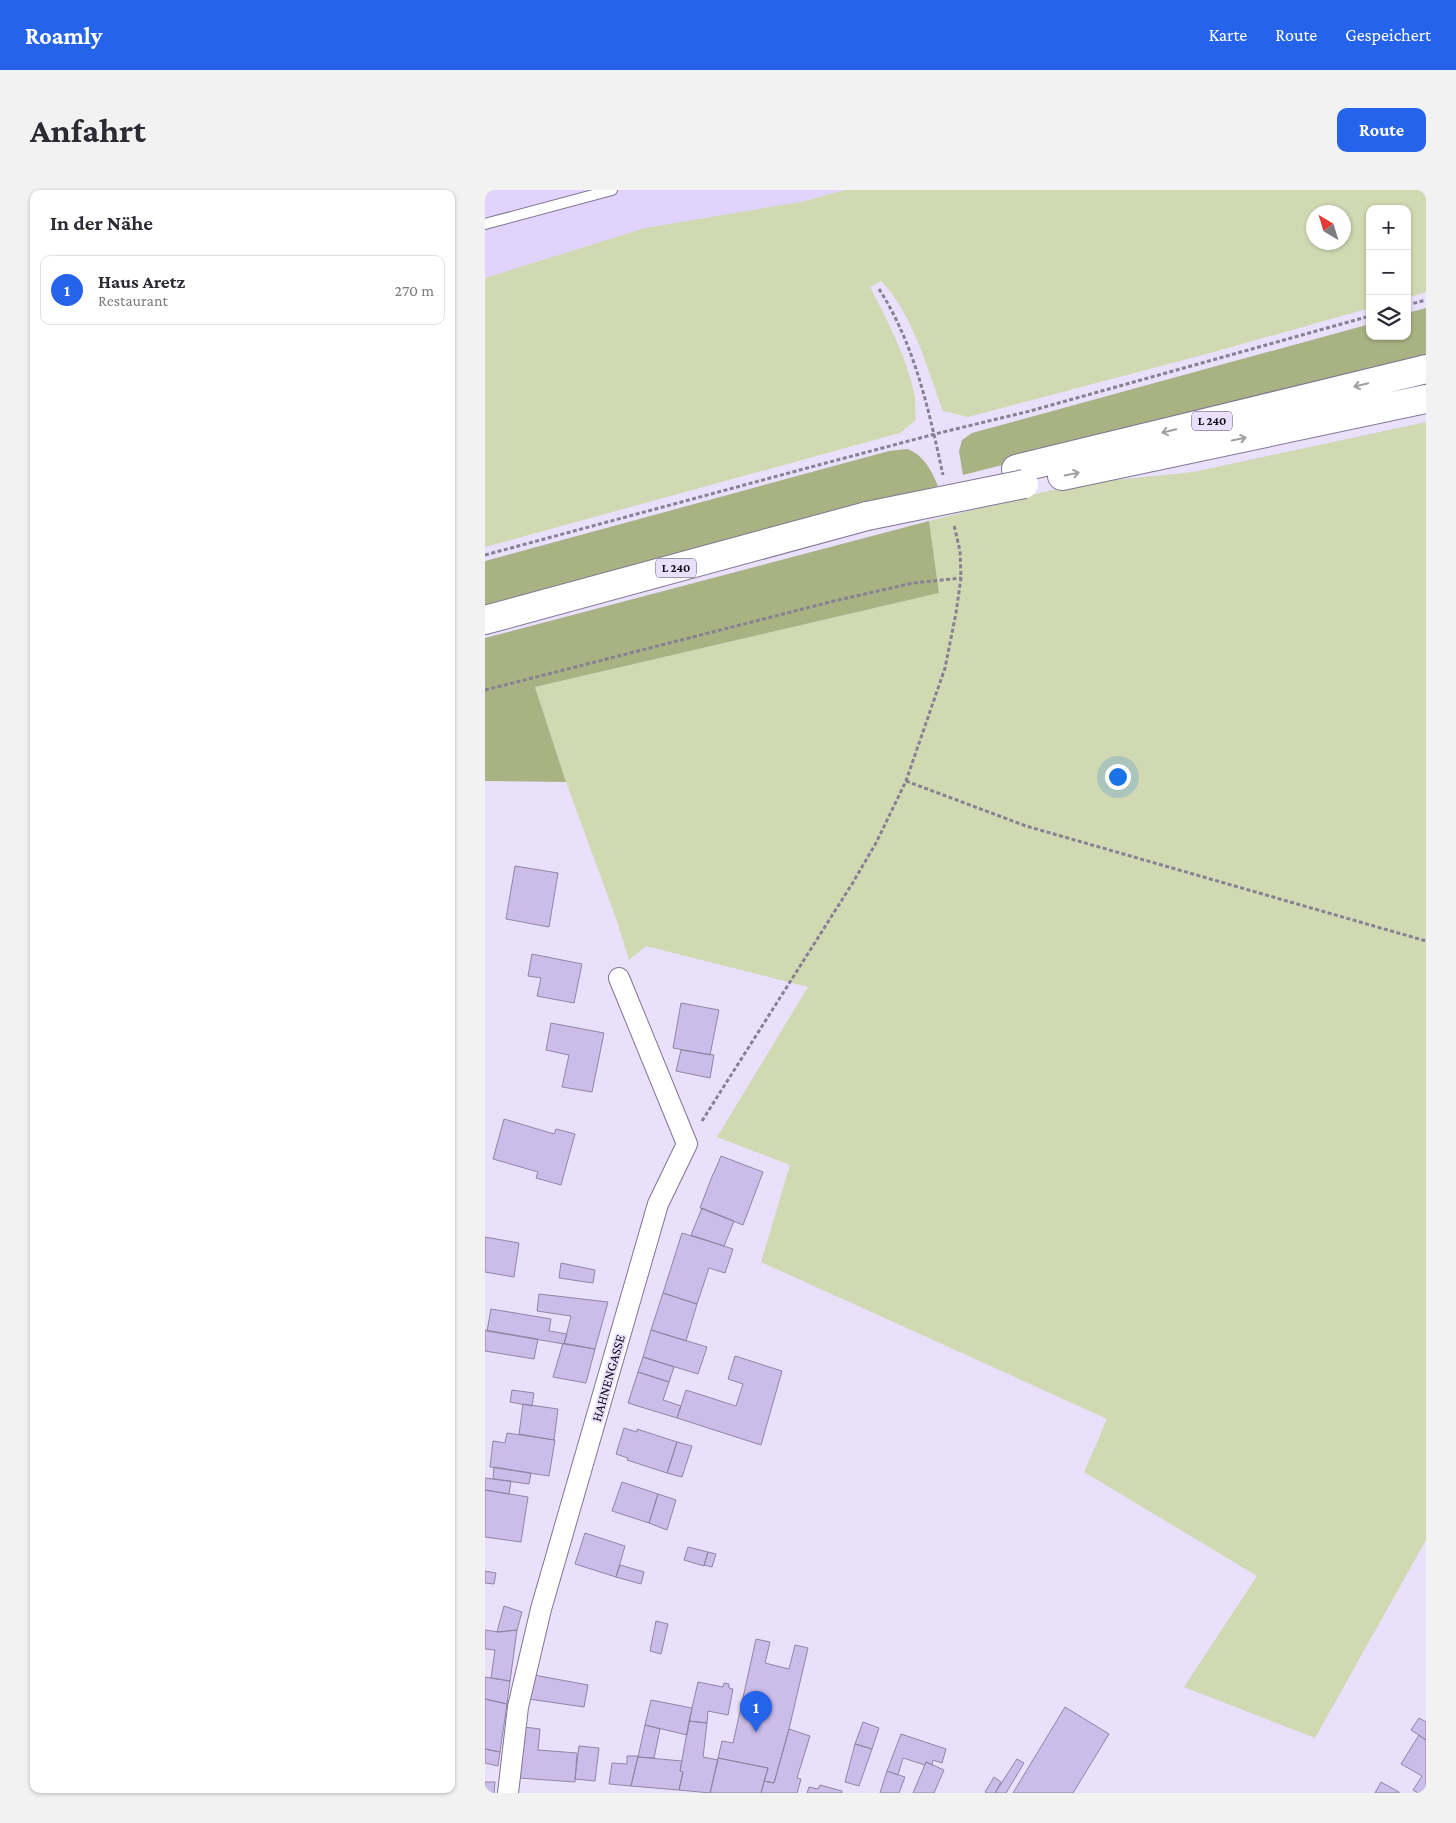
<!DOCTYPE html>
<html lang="de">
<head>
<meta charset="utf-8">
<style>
  :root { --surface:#fff; --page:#f2f2f3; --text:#2b2b33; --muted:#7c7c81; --line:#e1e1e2; --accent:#2563eb }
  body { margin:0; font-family:"Crimson Pro",serif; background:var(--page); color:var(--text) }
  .controls { position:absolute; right:15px; top:15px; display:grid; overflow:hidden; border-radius:10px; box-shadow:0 1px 4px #0004 }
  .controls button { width:45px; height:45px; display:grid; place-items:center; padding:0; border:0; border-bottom:1px solid var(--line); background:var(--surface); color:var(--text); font:25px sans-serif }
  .compass { position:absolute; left:821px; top:15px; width:45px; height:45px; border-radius:50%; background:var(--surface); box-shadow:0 1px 4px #0004; rotate:322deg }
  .you { position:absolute; left:632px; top:586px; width:18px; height:18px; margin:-12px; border:4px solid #fff; border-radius:50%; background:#1a73e8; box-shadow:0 0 0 8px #1a73e833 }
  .badge { display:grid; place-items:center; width:32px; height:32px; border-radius:50%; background:var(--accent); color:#fff; font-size:16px; font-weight:700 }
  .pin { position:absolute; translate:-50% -41px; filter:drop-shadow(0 1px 2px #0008) }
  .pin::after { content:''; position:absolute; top:26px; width:18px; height:15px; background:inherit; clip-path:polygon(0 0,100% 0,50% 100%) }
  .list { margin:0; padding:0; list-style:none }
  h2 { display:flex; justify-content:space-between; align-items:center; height:65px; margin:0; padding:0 20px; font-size:21px }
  h2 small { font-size:16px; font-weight:400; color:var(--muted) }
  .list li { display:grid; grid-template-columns:32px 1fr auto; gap:15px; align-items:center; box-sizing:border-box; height:70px; margin:0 10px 10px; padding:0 10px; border:1px solid var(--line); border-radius:10px }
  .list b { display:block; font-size:19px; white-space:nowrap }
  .list p { margin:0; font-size:16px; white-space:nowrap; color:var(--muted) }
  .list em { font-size:16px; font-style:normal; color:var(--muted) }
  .icon { flex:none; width:28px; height:28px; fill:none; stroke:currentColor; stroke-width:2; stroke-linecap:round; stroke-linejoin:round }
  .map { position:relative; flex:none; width:941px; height:1603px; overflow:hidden; border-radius:10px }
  header { display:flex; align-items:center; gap:30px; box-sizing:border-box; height:70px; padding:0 25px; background:var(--accent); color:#fff }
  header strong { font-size:24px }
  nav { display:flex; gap:28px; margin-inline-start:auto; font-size:18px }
  .intro { display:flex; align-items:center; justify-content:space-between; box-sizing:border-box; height:120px; padding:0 30px }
  h1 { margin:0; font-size:35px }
  .button { padding:12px 22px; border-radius:10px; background:var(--accent); color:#fff; font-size:18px; font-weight:700 }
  main { display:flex; gap:30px; padding:0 30px }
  aside { flex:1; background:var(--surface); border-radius:10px; box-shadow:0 1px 4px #0004 }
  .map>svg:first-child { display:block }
</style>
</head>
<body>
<header>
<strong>Roamly</strong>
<nav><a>Karte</a><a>Route</a><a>Gespeichert</a></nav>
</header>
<div class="intro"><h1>Anfahrt</h1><a class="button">Route</a></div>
<main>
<aside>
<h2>In der Nähe<small></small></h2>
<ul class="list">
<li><span class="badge">1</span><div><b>Haus Aretz</b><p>Restaurant</p></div><em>270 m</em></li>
</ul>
</aside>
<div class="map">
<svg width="941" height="1603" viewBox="0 0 941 1603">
  <rect width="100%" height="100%" fill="#e9e0fb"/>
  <path fill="#e1d3fb" d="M0,0H360L320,11L160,38L0,88Z"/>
  <path fill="#d0d9b2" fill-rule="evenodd" d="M360,0H941V102L922,108V19H885V118L725,163L483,227L458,221C442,178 428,124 396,91L385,97C402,130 421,166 429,202C431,211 430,221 431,230L415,243L0,357V88L160,38L320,11ZM828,22H858V52H828Z
    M941,232V1350L830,1548L699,1497L772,1386L599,1282L622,1229L276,1072L305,975L232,947L323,797L161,756L144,770L132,731L81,592L50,497L454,403L444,331L591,294L708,282Z"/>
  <path fill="#a8b283" d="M941,118V168L478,285L474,261L477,250L487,243L885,134V146H922V123Z
    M422,259C438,264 447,281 453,296L0,418V371L404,261Z
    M444,331L454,403L50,497L81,592L0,591V448Z"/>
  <path fill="#ccbce9" stroke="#9086a4" d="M30,676L73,683L64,737L21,729Z
    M47,764L97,774L89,813L52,806L56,788L43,786Z
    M196,813L234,820L225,865L188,858Z
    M66,833L119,843L107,902L77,897L84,865L61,860Z
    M196,860L229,865L225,888L191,881Z
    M19,929L69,944L71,939L90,944L76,995L51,988L53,982L8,969Z
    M236,966L278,982L258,1035L215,1018L228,984L229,983Z
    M217,1018L249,1031L239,1056L206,1045Z
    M197,1043L248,1059L240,1083L224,1078L212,1114L178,1103Z
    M0,1047L34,1053L29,1087L0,1082Z
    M76,1073L110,1080L108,1093L74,1088Z
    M178,1103L212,1114L201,1151L166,1140Z
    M54,1104L123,1112L110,1159L79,1154L86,1126L52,1121Z
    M6,1119L66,1129L64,1141L82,1144L79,1154L2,1141Z
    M0,1140L53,1149L49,1169L0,1161Z
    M166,1140L222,1157L213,1184L158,1167Z
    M78,1153L110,1159L101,1193L68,1187Z
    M250,1166L297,1181L276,1255L192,1228L201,1200L251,1216L258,1194L243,1189Z
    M158,1167L189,1177L184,1192L153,1182Z
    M153,1182L184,1192L178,1210L196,1216L192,1228L143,1213Z
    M27,1200L49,1203L47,1216L25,1212Z
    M38,1214L73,1219L69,1250L34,1244Z
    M139,1238L152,1242V1239L192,1252L182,1283L142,1270L143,1268L131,1264Z
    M22,1243L70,1250L64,1286L5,1277L8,1251L20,1253Z
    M192,1252L207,1256L197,1287L182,1283Z
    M9,1277L46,1283L44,1294L8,1289Z
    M0,1288L26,1291L24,1304L0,1300Z
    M137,1292L173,1304L164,1333L127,1321Z
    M0,1300L43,1307L36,1352L0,1347Z
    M173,1304L191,1310L182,1340L164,1333Z
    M100,1343L140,1356L131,1387L90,1374Z
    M203,1357L223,1362L219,1376L199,1370Z
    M223,1362L231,1364L227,1377L219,1375Z
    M135,1375L159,1382L156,1394L131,1387Z
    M0,1381L11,1383L9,1394L0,1393Z
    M19,1416L37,1422L32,1440L12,1442Z
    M171,1431L183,1434L176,1464L165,1461Z
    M0,1440L14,1442L32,1440L25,1491L6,1488L10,1460L0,1459Z
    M271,1449L285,1452L280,1473L304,1479L310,1455L323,1458L304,1539L289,1593L279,1591L283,1578L233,1568L237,1551L248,1553Z
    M49,1485L103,1495L99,1517L44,1509Z
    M0,1487L25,1491L22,1514L0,1509Z
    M213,1492L238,1497L239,1493L244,1494V1498L248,1499L243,1525L223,1521L222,1533L204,1531Z
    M0,1509L22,1514L15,1562L0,1559Z
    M166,1510L207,1518L202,1545L160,1535Z
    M580,1517L624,1544L588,1603H528Z
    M934,1528L941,1532V1550L926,1540Z
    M204,1531L222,1533L218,1567L233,1570L225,1603L194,1600L198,1582L195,1581Z
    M378,1532L394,1538L387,1559L370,1554Z
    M160,1535L175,1539L169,1568L153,1567Z
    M39,1537L55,1539L53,1560L92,1563L90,1592L34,1588Z
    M304,1539L325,1546L312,1588L316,1589L312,1603H276L279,1591L289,1593Z
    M416,1544L461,1559L457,1573L448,1570L447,1575L441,1572L440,1575L418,1568L413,1585L402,1581Z
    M934,1545L941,1550V1603H933L928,1600L937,1586L916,1574Z
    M370,1554L387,1559L374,1596L360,1592Z
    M94,1556L114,1558L110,1591L90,1589Z
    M0,1559L15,1562L13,1576L0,1573Z
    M142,1566H153L146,1596L124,1594L127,1573L142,1574Z
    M153,1567L197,1571L195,1581L198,1582L194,1600L146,1596Z
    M233,1568L283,1578L276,1603H225Z
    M532,1569L539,1573L521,1603H510Z
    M441,1572L459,1580L449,1603H428Z
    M402,1581L420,1587L414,1603H395Z
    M509,1587L516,1592L510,1603H502L500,1602Z
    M0,1592H10L9,1603H0Z
    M896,1592L914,1602V1603H890Z
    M335,1595L357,1601V1603H322L324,1597L333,1599Z"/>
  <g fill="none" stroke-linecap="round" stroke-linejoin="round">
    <defs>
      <path id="lane" d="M0,34L127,0"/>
      <path id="street" d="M23,1603L33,1517L56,1419L173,1014L202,954L134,788"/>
      <path id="primary" d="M531,279L941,179
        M577,286L941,209
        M0,430L382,326"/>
    </defs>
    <use href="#lane" stroke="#807694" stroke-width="12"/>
    <use href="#street" stroke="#807694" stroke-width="22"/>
    <use href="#primary" stroke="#807694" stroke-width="30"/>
    <path stroke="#878194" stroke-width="3" stroke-dasharray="4 2.5" stroke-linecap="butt" d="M394,99C430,155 444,221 458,285
      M922,115L941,110
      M0,365L326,277L450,244L545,221L885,126
      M0,500L349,411L428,393L476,388
      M421,591L541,636L941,751
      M217,931L367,694L391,653L421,591L460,478L471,423L476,388L475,361L469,335"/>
    <use href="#lane" stroke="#fff" stroke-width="10"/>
    <use href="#street" stroke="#fff" stroke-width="20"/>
    <use href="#primary" stroke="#fff" stroke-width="28"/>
    <defs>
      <path id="primary-bridge" d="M382,326L539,294"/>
    </defs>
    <use href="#primary-bridge" stroke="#807694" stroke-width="30" stroke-linecap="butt"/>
    <use href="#primary-bridge" stroke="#fff" stroke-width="28"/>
  </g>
  <defs><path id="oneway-shaft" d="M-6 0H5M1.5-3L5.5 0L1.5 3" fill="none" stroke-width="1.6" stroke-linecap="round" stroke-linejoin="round" transform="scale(1.25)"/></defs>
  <g stroke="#a09fa3">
    <use href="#oneway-shaft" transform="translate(876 195) rotate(166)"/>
    <use href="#oneway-shaft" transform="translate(684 241) rotate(166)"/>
    <use href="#oneway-shaft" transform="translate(754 249) rotate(-12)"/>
    <use href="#oneway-shaft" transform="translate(587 284) rotate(-12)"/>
  </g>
  <g text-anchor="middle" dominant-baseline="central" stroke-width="4" stroke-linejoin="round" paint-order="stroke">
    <g fill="#e9e0fb" stroke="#524d5d" stroke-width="1">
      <rect x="707" y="221.5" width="40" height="19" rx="4"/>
      <rect x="171" y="368.5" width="40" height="19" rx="4"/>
    </g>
    <g font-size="12" font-weight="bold" fill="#120e19">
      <text x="727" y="231">L 240</text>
      <text x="191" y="378">L 240</text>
    </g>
    <g font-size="14" fill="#120e19" stroke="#e9e0fb">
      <text transform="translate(123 1188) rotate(-74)">HAHNENGASSE</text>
    </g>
  </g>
</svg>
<div class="controls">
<button>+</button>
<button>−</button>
<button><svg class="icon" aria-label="layers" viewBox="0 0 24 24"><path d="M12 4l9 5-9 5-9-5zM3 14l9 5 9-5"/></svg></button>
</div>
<svg class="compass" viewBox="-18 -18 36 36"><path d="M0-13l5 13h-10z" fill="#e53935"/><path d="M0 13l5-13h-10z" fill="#7c7c81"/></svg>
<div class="you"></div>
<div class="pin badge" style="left:271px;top:1542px">1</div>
</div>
</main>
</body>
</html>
